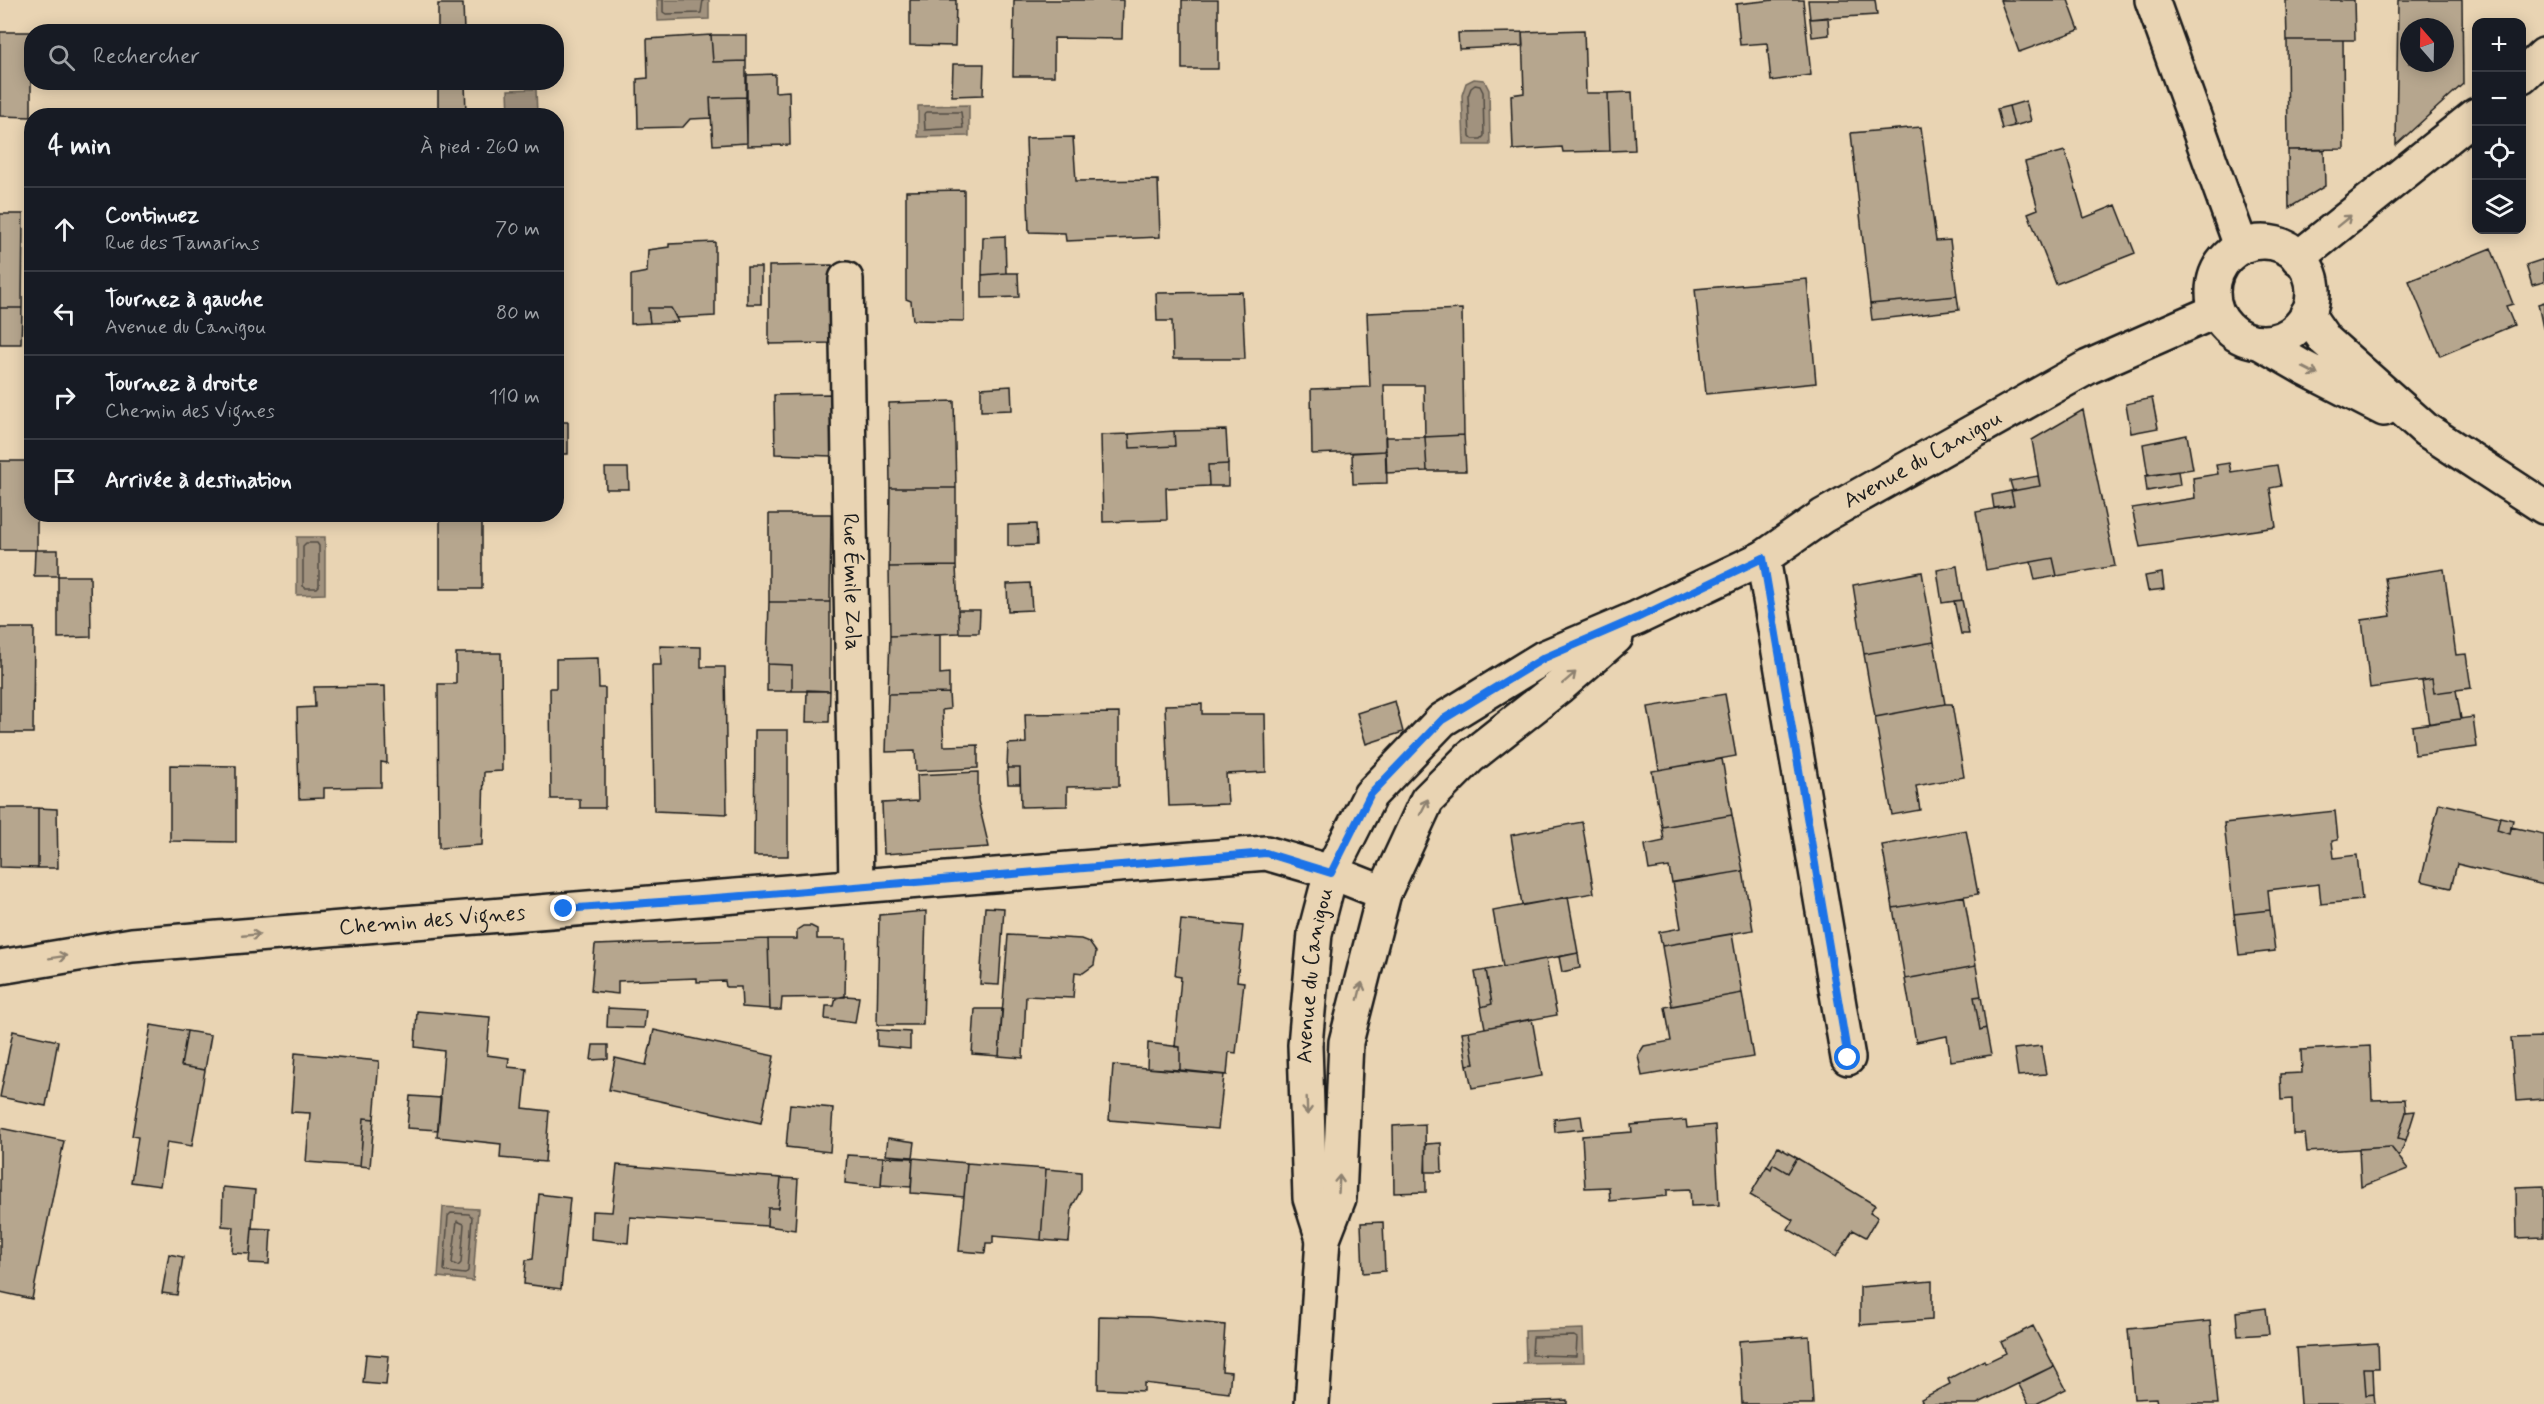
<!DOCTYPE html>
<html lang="fr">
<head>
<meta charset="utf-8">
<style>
  :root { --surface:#171b24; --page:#20242c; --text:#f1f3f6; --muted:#9ea1a6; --line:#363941 }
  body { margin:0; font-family:Mynerve,sans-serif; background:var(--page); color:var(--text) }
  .controls { position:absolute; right:18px; top:18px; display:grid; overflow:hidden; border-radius:12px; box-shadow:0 3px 15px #0003 }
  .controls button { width:54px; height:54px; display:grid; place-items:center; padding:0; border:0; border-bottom:2px solid var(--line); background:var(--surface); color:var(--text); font:30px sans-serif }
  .compass { position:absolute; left:2400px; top:18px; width:54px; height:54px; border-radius:50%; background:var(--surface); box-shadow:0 3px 15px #0003; rotate:340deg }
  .stop { position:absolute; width:18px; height:18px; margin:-14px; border:4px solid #1a73e8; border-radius:50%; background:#fff }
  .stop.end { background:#1a73e8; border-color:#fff; box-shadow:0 2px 6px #0008 }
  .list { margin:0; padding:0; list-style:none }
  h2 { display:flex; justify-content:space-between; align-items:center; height:78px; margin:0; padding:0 24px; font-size:26px }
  h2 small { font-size:20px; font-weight:400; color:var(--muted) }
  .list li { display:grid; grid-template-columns:39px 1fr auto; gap:18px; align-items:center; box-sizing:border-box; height:84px; padding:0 24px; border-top:2px solid var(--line) }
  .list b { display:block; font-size:22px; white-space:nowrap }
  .list p { margin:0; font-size:20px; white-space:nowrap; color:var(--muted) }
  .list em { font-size:20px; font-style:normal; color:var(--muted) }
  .icon { flex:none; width:33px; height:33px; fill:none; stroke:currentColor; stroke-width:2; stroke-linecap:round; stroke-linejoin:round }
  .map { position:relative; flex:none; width:2544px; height:1404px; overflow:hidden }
  .search { position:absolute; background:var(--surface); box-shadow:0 3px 15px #0003; left:24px; top:24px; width:540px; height:66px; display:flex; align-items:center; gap:15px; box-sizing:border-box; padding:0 21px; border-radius:24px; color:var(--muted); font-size:22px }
  .panel { position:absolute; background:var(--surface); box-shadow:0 3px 15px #0003; left:24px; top:108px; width:540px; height:414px; border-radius:24px }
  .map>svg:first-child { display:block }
</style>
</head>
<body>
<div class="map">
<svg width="2544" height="1404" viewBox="0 0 2544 1404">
  <rect width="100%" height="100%" fill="#e9d4b3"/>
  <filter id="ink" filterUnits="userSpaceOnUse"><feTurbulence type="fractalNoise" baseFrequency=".0167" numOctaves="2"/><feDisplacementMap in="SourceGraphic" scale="12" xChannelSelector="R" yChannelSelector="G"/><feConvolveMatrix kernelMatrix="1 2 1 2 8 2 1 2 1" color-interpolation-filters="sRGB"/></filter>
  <g filter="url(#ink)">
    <path fill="#a1927e" stroke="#6c6357" stroke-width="1.5" d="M657,0H709V19L658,21Z
      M1474,79L1484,80L1489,90L1490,145H1464L1462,95L1466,83Z
      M536,89L537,115H509L508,90Z
      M969,105V136L918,137V106Z
      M297,537H325V594L297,595Z
      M443,1207L478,1209L473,1281L438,1277Z
      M1583,1329L1584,1362L1522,1363H1526L1525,1331Z"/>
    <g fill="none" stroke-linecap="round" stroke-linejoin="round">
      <path stroke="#514b43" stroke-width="1.5" d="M663,0V12L666,14L701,13L703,0
        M1475,85L1480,86L1483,92L1484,136L1481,139H1473L1470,136L1468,96L1471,88Z
        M927,112H961L963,128L925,130L924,114Z
        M306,543H317L319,546V586L317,588H305L303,586V546Z
        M451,1213L469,1214L472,1217L468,1271L465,1274L447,1272L444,1270L448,1216Z
        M457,1221L464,1224L461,1263L458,1266L452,1263Z
        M1574,1336L1577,1338L1576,1356L1532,1355L1533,1337Z"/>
    </g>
    <path fill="#b6a68e" stroke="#1c1c1c" stroke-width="1.5" fill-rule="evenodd" d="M910,0H956L955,46L910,45Z
      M1014,0H1123L1122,39L1054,38V76H1013Z
      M1182,0H1218V69H1182Z
      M1774,0H1803L1811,75L1771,81L1767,43L1740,45L1736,4Z
      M1808,0H1875L1877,15L1810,19Z
      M2000,0H2068L2079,30L2019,52Z
      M2286,0H2354L2355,40H2287Z
      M2398,0H2462L2463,84L2396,145ZM2409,27H2445V63H2409Z
      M438,4H463L464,32H438Z
      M1828,17L1829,35L1812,37L1810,19Z
      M1584,30L1586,93H1608L1610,151L1563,152L1562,147L1513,150L1511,95L1524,93L1522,32Z
      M0,32H31V117L0,116Z
      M1522,32L1523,46L1459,49L1458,33Z
      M711,35H746V61L713,62Z
      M711,35L713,62L746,61V97L710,98L711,118L690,119L683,127L638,128L637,79L648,78L647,39Z
      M2287,40H2343L2344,149L2288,150Z
      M953,64H984L983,95L952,96Z
      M775,74V92L789,91L790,145L747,146V75Z
      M438,82H465L466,114L438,115Z
      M1632,92L1635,150L1610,151L1608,93Z
      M746,97L747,143L713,145L710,98Z
      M2026,101L2031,121L2014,126L2009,106Z
      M2009,106L2014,126L2002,129L1997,109Z
      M1921,127L1936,241L1950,240L1957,296L1870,304L1851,133Z
      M1073,137L1076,181L1158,180L1160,237L1066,241L1065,233L1029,232L1026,138Z
      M2288,150H2324L2325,186L2289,208Z
      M2065,151L2084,218L2116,205L2135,253L2056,284L2028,213L2038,209L2025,162Z
      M964,190V321L913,320L911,301L906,299V191Z
      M0,214H23L22,308H0V343Z
      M1005,236L1006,273L982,275L983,237Z
      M715,242V316L677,318L671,308H648L650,323L631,324V275L647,272L648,250L669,247V244Z
      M2491,248L2513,304L2506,306L2514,325L2440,356L2409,281Z
      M2544,259V282L2532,285L2526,265Z
      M832,265V343L769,344V266Z
      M747,267H761V304H747Z
      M1006,273H1018L1019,297L982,298V275Z
      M1807,279L1816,383L1706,394L1695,289Z
      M1242,292L1245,359H1173L1172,321H1157L1156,293Z
      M1957,296L1959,310L1872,320L1870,304Z
      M2544,302V328H2543L2538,304Z
      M0,308H22L21,344H0Z
      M648,308H671L678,322L650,323Z
      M1462,309L1464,435L1425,437L1424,385H1384L1386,451L1312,454L1311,389L1370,387L1367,313Z
      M1011,386L1012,410L981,411V388Z
      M831,394V456L775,454L774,395Z
      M2152,398L2158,428L2131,433L2126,404Z
      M954,401L956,488H890L889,403Z
      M2083,410L2115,566L2057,576L2053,558L1986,570L1976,512L2014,505L2011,491L2040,486L2032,440Z
      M556,422H568V454H556Z
      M1226,430L1228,464L1208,465L1209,486L1166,488L1167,520L1103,522L1101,435L1129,434L1130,448L1175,446L1174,431Z
      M1174,431L1175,446L1130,448L1129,434Z
      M1464,435L1466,471H1427L1425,437Z
      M2187,435L2193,469L2148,476L2143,444Z
      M1385,437H1425L1427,471L1386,473Z
      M1386,451L1387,483L1353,484L1352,453Z
      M0,461H32V514H37V550H0Z
      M2229,463L2231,472L2277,465L2281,486L2270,488L2276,527L2140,547L2132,508L2195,498L2193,478L2218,474L2216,465Z
      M1228,464V486H1209L1208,465Z
      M605,468H628L629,489H606Z
      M2178,471L2180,485L2147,491L2145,476Z
      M2038,476L2040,486L2013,491L2010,481Z
      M890,488H956V566L889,567Z
      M2011,491L2014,505L1994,508L1992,495Z
      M440,514H501V518L482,519V589H440Z
      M769,514H831L830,602H769Z
      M1036,524L1037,545L1008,546V525Z
      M35,550H58V576H34Z
      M2053,558L2057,576L2035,580L2031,562Z
      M956,566L959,633L890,636L889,567Z
      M1957,566L1962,600L1942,603L1937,570Z
      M2444,569L2456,655L2466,654L2471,688L2434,693L2432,679L2370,688L2362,620L2391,616L2385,578Z
      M1922,572L1934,642L1864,654L1853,585Z
      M2162,573L2164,589L2148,591L2145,576Z
      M58,576H90L91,637L58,638Z
      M1030,583L1032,610L1008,611L1007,584Z
      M1962,600L1969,634H1961L1954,601Z
      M769,602H830V691H792V665L767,664Z
      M958,610H980L979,633H959Z
      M0,628H34L33,733H0Z
      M940,634V674L949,673V693L888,694L890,636Z
      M1934,642L1945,704L1875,717L1864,654Z
      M660,646L701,647V667H725L727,814L654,811L652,665H661Z
      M456,653H501L502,771L484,772L482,845L439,848L438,684H456Z
      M598,658L599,688H605V808H580V799H551L550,688H556V659Z
      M767,664L792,665V691H767Z
      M2432,679L2434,693L2456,690L2461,719L2429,724L2422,681Z
      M385,686L387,763L381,762V787L324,788V798L299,799L297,708L315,707L314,687Z
      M807,690L830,691L829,722H806Z
      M949,693L950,709L942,710L944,746L978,745V768L916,771L915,751L886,752L888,694Z
      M1725,694L1736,756L1659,770L1648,707Z
      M1395,701L1403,732L1366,744L1357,713Z
      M1202,704V714H1265L1266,772L1226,774L1228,804L1169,806L1165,705Z
      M1945,704H1952L1964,777L1916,786L1920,810L1892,815L1875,717Z
      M1119,713V786L1067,787V806L1021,807L1020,768H1007L1008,744L1026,743L1025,714Z
      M2473,717L2477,747L2415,755L2412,726Z
      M755,730H788V856H754Z
      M1722,759L1732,815L1662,827L1652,771Z
      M170,765L236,766V842L170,841Z
      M1007,768H1020V784H1008Z
      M978,772V801L989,847L884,854L882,803L918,801L917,775Z
      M2439,803L2500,817L2497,830L2510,834L2511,827L2544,834V885L2457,864L2451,888L2421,881Z
      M0,808H38V868L0,867Z
      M38,808L57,809L58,868H38Z
      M2335,811L2338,840L2332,841L2334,858L2357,855L2362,900L2321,904L2319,884L2268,890L2270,910L2234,914L2224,823Z
      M1732,815L1743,871L1672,883L1669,867L1649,870L1645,845L1664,841L1662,827Z
      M2500,817L2513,820L2510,834L2497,830Z
      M1582,822L1594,893L1522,905L1511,835Z
      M1966,830L1978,894L1893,908L1882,845Z
      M1743,871L1753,930L1662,946L1659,932L1681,928L1673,882Z
      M1964,896L1976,966L1905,979L1893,908Z
      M1568,897L1578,953L1503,967L1493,911Z
      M985,907L1004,908L999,985L980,984Z
      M2270,910L2275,951L2239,955L2234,914Z
      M926,911L923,1025H877L879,915Z
      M1181,920L1243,926L1237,981L1244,982L1236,1053L1229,1052L1227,1075L1180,1070V1047H1175L1181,977L1175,976Z
      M803,926H811L817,929V939H846L845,997L782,998L781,1010H770L768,939H797V930Z
      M1732,934L1742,993L1672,1006L1662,946Z
      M1008,935L1081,939L1089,942L1096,952L1094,965L1083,973L1075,972L1073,998L1026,996L1023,1058L999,1056Z
      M768,939L770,1009L742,1007L741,987H726L725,981L697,982V978L618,981V994L591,991L595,945Z
      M1578,953L1580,968L1562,972L1559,957Z
      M1546,959L1557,1015L1485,1028L1481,1007L1492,1004L1486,970Z
      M1976,966L1981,996L1974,997L1980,1030L1986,1028L1991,1055L1951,1061L1947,1036L1916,1042L1905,979Z
      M1486,970L1492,1004L1481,1007L1475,972Z
      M1742,993L1753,1057L1642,1076L1638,1055L1644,1046L1671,1041L1665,1007Z
      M845,996L859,997L855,1023L825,1019L826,1006H834L836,998Z
      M1981,996L1986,1028L1980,1030L1974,997Z
      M608,1008L646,1010L644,1028L607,1027Z
      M975,1009H1002L999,1056L972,1054Z
      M417,1011L490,1017L487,1055L509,1058L508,1067L527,1069L523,1108L549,1111L545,1162L500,1158L501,1144L437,1137L444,1051L415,1047Z
      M1532,1019L1542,1076L1472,1088L1467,1065L1474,1064L1469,1031Z
      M151,1025L187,1031L181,1066L205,1070L192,1146L167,1142L160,1186L131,1182L138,1137L132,1136Z
      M654,1030L774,1056L761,1123L609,1090L615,1058L646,1065Z
      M877,1030L910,1032V1049L877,1046Z
      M13,1031L58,1041L46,1106L0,1097Z
      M187,1031L211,1035L205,1070L181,1066Z
      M1469,1031L1474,1064L1467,1065L1462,1032Z
      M2544,1037V1099L2516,1101L2511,1038Z
      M1148,1043L1180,1047V1070L1147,1068Z
      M593,1045H608V1059L591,1060Z
      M2041,1046L2046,1074L2018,1076L2014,1049Z
      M2370,1046L2372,1100L2405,1099L2406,1112L2398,1138L2406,1140L2399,1157L2391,1147L2307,1152L2305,1134H2293L2292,1099L2281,1100L2280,1074L2302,1073L2301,1050Z
      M295,1053L379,1061L374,1119L364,1118L360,1166L306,1162L310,1113L291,1112Z
      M1113,1065L1224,1075L1218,1129L1109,1120Z
      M410,1096L441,1098L438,1130L407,1128Z
      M790,1104L833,1108L830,1152L786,1147Z
      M2415,1111L2406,1140L2398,1138L2406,1112Z
      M1581,1116L1583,1129L1555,1132L1554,1119Z
      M364,1118L374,1119L370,1167L360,1166Z
      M1686,1120L1687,1128L1715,1125L1719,1205L1691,1206L1690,1189L1667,1190V1196L1610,1201L1609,1187L1585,1188L1582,1136L1632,1132L1631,1125Z
      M1425,1124L1426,1192L1394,1193L1393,1126Z
      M0,1128L64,1141L32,1299L0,1292Z
      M888,1138L915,1142L913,1157L886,1155Z
      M1441,1143L1442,1172H1425L1426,1144Z
      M1778,1147L1797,1158L1788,1173L1773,1164L1771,1169L1767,1166Z
      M2391,1147L2408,1169L2361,1187L2359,1149Z
      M847,1155L883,1157L881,1187L845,1183Z
      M883,1157L913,1158L911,1187L881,1185Z
      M913,1158L967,1163L964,1197L911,1193Z
      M1797,1158L1875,1205L1870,1212L1878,1217L1866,1237L1853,1230L1836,1257L1788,1229L1793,1220L1750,1195L1767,1166L1771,1169L1773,1164L1788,1173Z
      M967,1163L1046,1169L1041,1240L993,1236V1243H986L985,1253L959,1251Z
      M617,1165L781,1178L778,1208H768L767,1226L630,1217L628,1243L591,1239L592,1211L612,1212Z
      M1046,1169L1081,1172V1190L1072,1207L1069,1242L1041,1240Z
      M781,1178L798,1179L795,1230L767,1226L768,1208H778Z
      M2544,1186V1237L2517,1238L2516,1187Z
      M223,1187L255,1190L250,1254L232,1253L234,1227L222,1226Z
      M539,1194L570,1198L561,1289L524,1284L526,1260L533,1259Z
      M1383,1222L1385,1271L1363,1273L1361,1223Z
      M252,1228L271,1229L269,1264L249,1263Z
      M169,1254L183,1257L177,1295L162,1293Z
      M1932,1281V1320L1860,1325V1287Z
      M2266,1308L2269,1334L2238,1336L2236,1312Z
      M1099,1316L1149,1317L1225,1325L1222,1371L1231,1372L1229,1393L1144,1383V1391L1098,1389Z
      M2210,1321L2218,1404H2157L2156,1398L2134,1399L2128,1329Z
      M2033,1326L2054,1366L1977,1404H1923L1921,1399L1950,1384L1948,1379L1984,1360L1985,1363L2006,1353L2001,1342Z
      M1809,1336L1813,1404H1742L1739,1341Z
      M2378,1343L2379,1368H2364L2366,1395L2374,1394L2375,1404H2300L2296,1348Z
      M366,1354L389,1356L386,1385L363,1383Z
      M2054,1366L2066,1389L2036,1404H2029L2018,1383Z
      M2364,1368H2373L2374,1394L2366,1395Z
      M1567,1400V1404H1492V1403Z"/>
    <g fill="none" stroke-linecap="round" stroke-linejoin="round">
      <defs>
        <g id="street">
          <path d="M2522,76L2544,55"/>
          <path d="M2298,258L2476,115"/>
          <path id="s1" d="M846,279L856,886"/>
          <path d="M1763,558L1848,1058"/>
          <path id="s2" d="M0,967L132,945L1266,853L1331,872L1384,893"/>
        </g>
        <g id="secondary">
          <path d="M2152,0L2241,246"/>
          <circle cx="2263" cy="292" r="50"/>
          <path d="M2307,314L2325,340L2426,430L2544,507"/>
          <path d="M2259,342L2304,368L2384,409"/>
          <path id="s3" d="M1323,1239L1310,1198L1305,1045L1315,933L1331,872L1370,795L1442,720L1543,658L1637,618L1763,558L1823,516L2088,367L2216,311"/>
          <path d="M1312,1404L1323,1239L1339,1198L1346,1042L1384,893L1427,800L1470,757L1560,686L1616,637"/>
        </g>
      </defs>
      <use href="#street" stroke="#1c1c1c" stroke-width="38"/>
      <use href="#secondary" stroke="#1c1c1c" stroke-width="38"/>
      <use href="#street" stroke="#e9d4b3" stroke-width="33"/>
      <use href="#secondary" stroke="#e9d4b3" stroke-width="33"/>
    </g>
    <defs><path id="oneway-shaft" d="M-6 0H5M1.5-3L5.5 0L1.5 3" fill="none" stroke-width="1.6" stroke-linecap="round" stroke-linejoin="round" transform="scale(1.5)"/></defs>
    <g stroke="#8d816f">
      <use href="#oneway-shaft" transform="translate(2344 221) rotate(-39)"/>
      <use href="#oneway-shaft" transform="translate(2310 371) rotate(27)"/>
      <use href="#oneway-shaft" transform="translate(1569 678) rotate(-41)"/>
      <use href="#oneway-shaft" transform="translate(1424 807) rotate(-63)"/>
      <use href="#oneway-shaft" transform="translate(251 935) rotate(-5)"/>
      <use href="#oneway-shaft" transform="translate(58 957) rotate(-9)"/>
      <use href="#oneway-shaft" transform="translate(1360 991) rotate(-76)"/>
      <use href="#oneway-shaft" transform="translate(1307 1106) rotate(88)"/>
      <use href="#oneway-shaft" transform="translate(1339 1184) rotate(-87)"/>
    </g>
  </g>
  <g fill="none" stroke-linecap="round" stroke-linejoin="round" filter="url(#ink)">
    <path stroke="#1a73e8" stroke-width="8" d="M564,909L770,894L1266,853L1331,873L1370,795L1442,720L1544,658L1637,618L1763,558L1848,1058"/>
  </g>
  <g text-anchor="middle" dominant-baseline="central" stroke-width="6" stroke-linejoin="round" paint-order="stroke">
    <g font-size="22" fill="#1c1c1c" stroke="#e9d4b3">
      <text stroke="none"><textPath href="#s3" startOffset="1110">Avenue du Canigou</textPath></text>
      <text stroke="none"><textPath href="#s1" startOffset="303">Rue Émile Zola</textPath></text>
      <text stroke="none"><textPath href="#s2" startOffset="435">Chemin des Vignes</textPath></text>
      <text stroke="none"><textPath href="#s3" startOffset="266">Avenue du Canigou</textPath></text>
    </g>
  </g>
</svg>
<div class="controls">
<button>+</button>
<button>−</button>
<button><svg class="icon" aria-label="locate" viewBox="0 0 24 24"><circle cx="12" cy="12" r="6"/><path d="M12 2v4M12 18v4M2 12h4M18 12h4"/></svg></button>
<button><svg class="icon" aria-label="layers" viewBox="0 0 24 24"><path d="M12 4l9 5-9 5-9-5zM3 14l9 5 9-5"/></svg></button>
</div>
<svg class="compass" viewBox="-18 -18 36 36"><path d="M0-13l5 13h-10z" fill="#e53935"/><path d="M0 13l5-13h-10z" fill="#9ea1a6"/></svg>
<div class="stop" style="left:1848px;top:1058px"></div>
<div class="stop end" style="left:564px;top:909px"></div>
<div class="search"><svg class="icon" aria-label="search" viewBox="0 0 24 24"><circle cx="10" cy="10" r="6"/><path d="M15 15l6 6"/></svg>Rechercher</div>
<section class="panel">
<h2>4 min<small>À pied · 260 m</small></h2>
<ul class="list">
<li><svg class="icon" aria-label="ahead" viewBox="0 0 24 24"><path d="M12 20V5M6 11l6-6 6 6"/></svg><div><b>Continuez</b><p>Rue des Tamarins</p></div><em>70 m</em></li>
<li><svg class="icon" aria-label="left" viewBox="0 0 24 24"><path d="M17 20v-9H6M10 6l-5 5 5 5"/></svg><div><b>Tournez à gauche</b><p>Avenue du Canigou</p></div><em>80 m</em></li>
<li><svg class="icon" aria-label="right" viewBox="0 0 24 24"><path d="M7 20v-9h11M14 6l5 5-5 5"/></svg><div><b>Tournez à droite</b><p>Chemin des Vignes</p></div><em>110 m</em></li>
<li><svg class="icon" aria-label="arrive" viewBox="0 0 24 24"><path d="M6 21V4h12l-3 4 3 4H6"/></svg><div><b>Arrivée à destination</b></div></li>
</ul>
</section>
</div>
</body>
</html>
